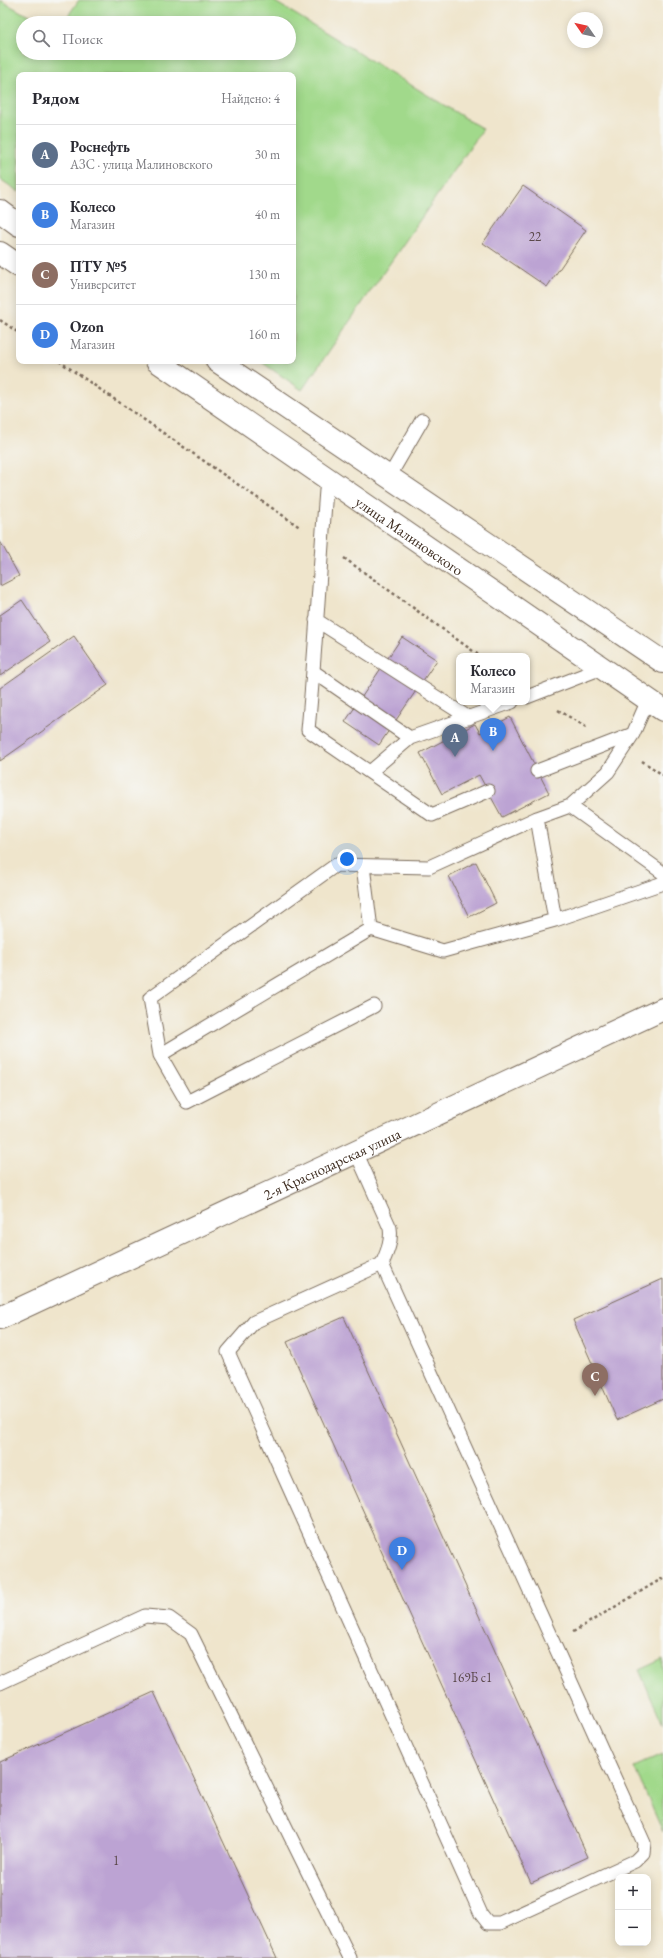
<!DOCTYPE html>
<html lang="ru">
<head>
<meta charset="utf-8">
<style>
  :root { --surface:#fff; --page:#f7f7f7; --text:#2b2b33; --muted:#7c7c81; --line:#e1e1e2; --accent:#d93025 }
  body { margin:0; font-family:"EB Garamond",serif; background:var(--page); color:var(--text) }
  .controls { position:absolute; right:12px; bottom:12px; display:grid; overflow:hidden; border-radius:8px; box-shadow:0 2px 10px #0003 }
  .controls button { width:36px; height:36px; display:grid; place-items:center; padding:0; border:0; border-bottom:1px solid var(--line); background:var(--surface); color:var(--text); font:20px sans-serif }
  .compass { position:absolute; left:567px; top:12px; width:36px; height:36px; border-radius:50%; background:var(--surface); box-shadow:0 2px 10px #0003; rotate:304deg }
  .you { position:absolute; left:347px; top:859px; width:14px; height:14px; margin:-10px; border:3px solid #fff; border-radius:50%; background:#1a73e8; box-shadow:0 0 0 6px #1a73e833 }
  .badge { display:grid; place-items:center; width:26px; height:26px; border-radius:50%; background:var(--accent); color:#fff; font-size:13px; font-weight:700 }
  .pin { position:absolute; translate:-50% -33px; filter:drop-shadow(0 1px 2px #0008) }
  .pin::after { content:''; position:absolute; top:21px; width:14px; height:12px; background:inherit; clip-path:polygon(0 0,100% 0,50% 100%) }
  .popup { position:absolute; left:456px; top:653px; width:74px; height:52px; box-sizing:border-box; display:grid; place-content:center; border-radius:8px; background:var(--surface); filter:drop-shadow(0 1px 3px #0005); font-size:13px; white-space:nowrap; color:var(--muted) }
  .popup b { font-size:15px; color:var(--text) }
  .popup::after { content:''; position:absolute; left:50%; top:100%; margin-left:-8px; border:8px solid transparent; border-top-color:var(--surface) }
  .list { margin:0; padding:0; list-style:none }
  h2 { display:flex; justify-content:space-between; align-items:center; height:52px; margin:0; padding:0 16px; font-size:17px }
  h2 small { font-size:13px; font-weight:400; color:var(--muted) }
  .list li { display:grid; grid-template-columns:26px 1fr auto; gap:12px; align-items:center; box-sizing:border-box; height:60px; padding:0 16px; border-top:1px solid var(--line) }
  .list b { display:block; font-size:15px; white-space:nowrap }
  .list p { margin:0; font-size:13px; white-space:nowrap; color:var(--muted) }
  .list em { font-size:13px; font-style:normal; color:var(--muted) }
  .icon { flex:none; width:22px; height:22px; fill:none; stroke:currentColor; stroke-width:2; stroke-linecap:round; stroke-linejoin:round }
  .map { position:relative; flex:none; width:663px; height:1958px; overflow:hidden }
  .search { position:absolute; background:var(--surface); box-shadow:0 2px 10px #0003; left:16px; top:16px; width:280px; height:44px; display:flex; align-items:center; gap:10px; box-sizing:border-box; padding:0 14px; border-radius:22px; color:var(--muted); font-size:15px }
  .panel { position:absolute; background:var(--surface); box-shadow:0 2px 10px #0003; left:16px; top:72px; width:280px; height:292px; border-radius:8px }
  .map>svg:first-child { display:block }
</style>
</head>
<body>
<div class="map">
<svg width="663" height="1958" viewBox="0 0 663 1958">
  <rect width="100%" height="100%" fill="#f6f6f2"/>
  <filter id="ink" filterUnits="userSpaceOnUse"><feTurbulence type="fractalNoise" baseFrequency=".025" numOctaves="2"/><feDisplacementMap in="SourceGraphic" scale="8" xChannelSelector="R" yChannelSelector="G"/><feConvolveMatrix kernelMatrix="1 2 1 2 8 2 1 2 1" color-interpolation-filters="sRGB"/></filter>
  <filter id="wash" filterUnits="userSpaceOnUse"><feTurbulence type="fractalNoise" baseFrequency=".012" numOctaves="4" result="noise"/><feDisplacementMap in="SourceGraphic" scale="16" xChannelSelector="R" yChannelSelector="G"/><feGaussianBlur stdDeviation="0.9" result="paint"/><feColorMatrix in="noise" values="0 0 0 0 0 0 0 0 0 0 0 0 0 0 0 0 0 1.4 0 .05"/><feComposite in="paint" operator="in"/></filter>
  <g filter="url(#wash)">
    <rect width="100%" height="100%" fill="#efe5cc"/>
    <path fill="#a1d98b" stroke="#6e8254" d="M0,0L41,23H23V53H289V23H63L79,0H272L483,129L302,390L260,361H293V75H19V192L0,179Z
      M663,1659V1724L639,1670Z
      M663,1754V1832L634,1767Z"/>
    <g id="blocks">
      <path fill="#bca3d3" d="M523,186L586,230L547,287L483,243Z
        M0,541L19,576L0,586Z
        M22,600L50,642L0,676V615Z
        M74,636L108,685L0,761V688Z
        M402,637L437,660L379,745L345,722Z
        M510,717L549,793L502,817L479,775L442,794L420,753L475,724L480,733Z
        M476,862L496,903L469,917L449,876Z
        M663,1279V1399L617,1420L573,1320Z
        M344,1317L588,1857L531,1883L287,1342Z
        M154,1692L277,1958H0V1762Z"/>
    </g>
  </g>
  <g filter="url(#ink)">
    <use href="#blocks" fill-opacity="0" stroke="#7a6b5b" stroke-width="1"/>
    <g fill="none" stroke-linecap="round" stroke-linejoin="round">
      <defs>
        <path id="service" d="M389,477L422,420
          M327,478C320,562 316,646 308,730L432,815L488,791
          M316,620L469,718
          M314,672L410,738
          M527,697L602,668
          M537,771L633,734
          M370,772L410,738L512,702
          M570,806L663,873
          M537,818L555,920
          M363,866L371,929
          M374,1006L187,1102L160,1055L150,998L336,865L429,867L537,818L570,806L608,772L633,734L648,700
          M160,1055L371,929L443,951L555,920L663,883
          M356,1152L390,1228C392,1242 387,1252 382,1264L254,1322L228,1352L481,1914L488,1923H500L635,1861L643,1853L644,1843L382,1264
          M0,1683L145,1616L169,1618L191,1634L350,1958"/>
        <g id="minor">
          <path id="s1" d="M0,1318L663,1009"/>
        </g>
        <g id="trunk">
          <path d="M0,211L19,225"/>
          <path d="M0,253L19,266"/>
          <path id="s2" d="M157,361L663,710"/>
          <path d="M217,361L663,662"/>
        </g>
      </defs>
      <use href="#service" stroke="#7a6b5b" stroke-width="15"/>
      <use href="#minor" stroke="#7a6b5b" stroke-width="24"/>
      <use href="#trunk" stroke="#7a6b5b" stroke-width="24"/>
      <path stroke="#7a6b5b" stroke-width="2.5" stroke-dasharray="3 3" stroke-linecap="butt" d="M0,320L19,333
        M59,361L301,528
        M344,558L480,656
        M558,710L586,727
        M642,761L663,775
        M573,1632L663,1578"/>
      <use href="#service" stroke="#fff" stroke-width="13"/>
      <use href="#minor" stroke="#fff" stroke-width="22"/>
      <use href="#trunk" stroke="#fff" stroke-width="22"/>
    </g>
  </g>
  <g text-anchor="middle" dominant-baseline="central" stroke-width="4" stroke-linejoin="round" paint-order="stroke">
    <g font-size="13" fill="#5b484b">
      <text x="535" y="236">22</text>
      <text x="472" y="1677">169Б с1</text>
      <text x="116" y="1860">1</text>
    </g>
    <g font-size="15" fill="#3b2a1e" stroke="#f6f6f2">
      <text stroke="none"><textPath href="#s2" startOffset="307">улица Малиновского</textPath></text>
      <text stroke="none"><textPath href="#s1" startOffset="366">2-я Краснодарская улица</textPath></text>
    </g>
  </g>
</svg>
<div class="controls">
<button>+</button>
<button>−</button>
</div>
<svg class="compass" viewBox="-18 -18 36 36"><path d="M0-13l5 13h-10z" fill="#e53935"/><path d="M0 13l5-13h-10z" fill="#7c7c81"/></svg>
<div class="you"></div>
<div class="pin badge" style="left:455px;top:757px;background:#5c6f8a">A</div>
<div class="pin badge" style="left:493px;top:751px;background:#3f7fe0">B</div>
<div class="popup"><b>Колесо</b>Магазин</div>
<div class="pin badge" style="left:595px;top:1396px;background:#8d6e63">C</div>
<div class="pin badge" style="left:402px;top:1570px;background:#3f7fe0">D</div>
<div class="search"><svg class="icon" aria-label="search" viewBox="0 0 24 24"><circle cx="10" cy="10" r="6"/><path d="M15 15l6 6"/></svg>Поиск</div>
<section class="panel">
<h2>Рядом<small>Найдено: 4</small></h2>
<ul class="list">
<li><span class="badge" style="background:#5c6f8a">A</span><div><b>Роснефть</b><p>АЗС · улица Малиновского</p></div><em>30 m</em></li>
<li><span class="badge" style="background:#3f7fe0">B</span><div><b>Колесо</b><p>Магазин</p></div><em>40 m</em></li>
<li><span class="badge" style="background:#8d6e63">C</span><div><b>ПТУ №5</b><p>Университет</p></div><em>130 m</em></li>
<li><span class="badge" style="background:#3f7fe0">D</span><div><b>Ozon</b><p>Магазин</p></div><em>160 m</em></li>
</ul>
</section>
</div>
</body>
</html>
